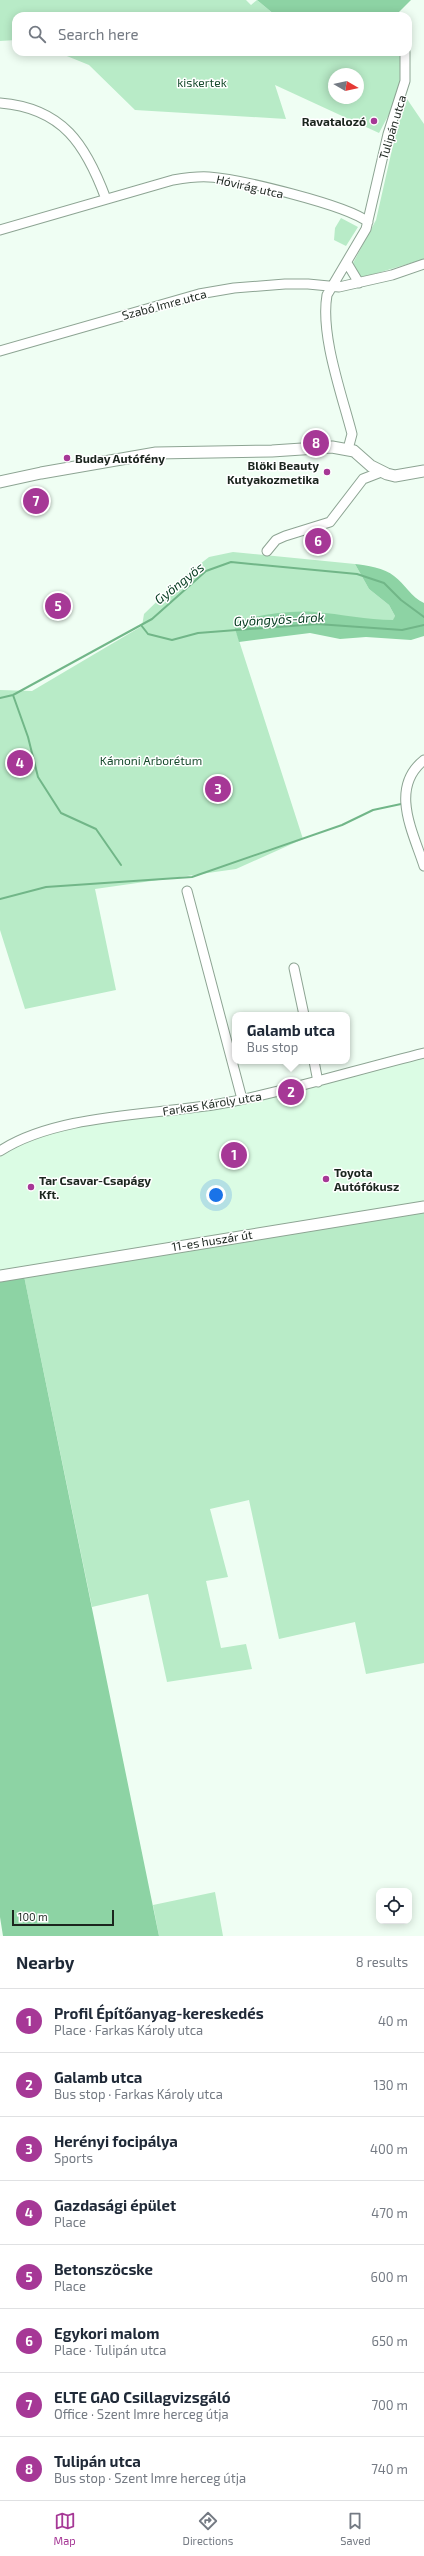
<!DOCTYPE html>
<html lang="en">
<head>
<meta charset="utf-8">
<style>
  :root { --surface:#fff; --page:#f6f6f7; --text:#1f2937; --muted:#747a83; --line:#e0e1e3; --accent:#a63896 }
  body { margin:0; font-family:"Exo 2",sans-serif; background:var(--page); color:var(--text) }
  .controls { position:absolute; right:12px; bottom:12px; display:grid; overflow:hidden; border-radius:8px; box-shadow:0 2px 10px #0003 }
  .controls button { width:36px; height:36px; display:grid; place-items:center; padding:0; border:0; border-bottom:1px solid var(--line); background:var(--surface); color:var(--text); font:20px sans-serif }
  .compass { position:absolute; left:328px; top:68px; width:36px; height:36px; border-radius:50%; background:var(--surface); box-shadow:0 2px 10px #0003; rotate:99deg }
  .scale { position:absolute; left:12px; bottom:10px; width:102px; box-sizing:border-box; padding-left:4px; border:2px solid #1b251e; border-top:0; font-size:11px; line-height:14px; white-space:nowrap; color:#1b251e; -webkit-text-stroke:3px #fff; paint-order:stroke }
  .you { position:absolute; left:216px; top:1195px; width:14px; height:14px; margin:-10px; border:3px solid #fff; border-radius:50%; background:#1a73e8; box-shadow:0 0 0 6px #1a73e833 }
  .badge { display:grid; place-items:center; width:26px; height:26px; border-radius:50%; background:var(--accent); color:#fff; font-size:13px; font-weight:700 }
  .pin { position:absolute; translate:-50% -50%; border:2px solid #fff; box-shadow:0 1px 4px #0006 }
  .popup { position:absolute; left:232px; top:1012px; width:118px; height:52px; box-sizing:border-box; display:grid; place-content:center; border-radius:8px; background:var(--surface); filter:drop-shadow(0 1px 3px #0005); font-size:13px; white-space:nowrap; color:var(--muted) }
  .popup b { font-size:15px; color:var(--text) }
  .popup::after { content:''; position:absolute; left:50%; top:100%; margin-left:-8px; border:8px solid transparent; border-top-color:var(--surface) }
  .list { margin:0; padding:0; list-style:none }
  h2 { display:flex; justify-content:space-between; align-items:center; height:52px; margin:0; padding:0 16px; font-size:17px }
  h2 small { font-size:13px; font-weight:400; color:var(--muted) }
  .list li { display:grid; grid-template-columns:26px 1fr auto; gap:12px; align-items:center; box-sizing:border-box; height:64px; padding:0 16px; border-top:1px solid var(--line) }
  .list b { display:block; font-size:15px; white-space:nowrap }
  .list p { margin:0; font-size:13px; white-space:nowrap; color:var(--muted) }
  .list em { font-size:13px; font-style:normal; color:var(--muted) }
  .icon { flex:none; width:22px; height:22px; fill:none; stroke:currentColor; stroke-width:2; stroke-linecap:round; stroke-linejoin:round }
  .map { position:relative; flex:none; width:424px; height:1936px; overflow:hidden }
  .search { position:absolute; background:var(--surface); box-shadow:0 2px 10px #0003; left:12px; right:12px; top:12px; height:44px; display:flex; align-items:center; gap:10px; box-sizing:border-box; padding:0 14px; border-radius:12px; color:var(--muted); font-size:15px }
  .sheet { height:564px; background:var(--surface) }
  nav { display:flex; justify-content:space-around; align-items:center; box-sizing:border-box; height:56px; border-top:1px solid var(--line); background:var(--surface); font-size:11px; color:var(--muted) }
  nav a { display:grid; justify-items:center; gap:2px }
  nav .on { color:var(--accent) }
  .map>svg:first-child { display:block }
</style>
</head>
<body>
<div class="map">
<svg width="424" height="1936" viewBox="0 0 424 1936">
  <rect width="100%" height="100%" fill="#effef3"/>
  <path fill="#dbfce4" d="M424,1057V1210L0,1280V1154L19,1144L64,1130Z"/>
  <path fill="#b8ebc7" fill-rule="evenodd" d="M0,0H246L251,5L257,0L275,15L286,16H16V40L0,41Z
    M57,52H400L403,88L379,133L275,85L286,119L135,110L89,65ZM334,74H358V98H334Z
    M407,99L424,124V259L361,278L353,263L376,220L396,132Z
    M341,218L358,227L346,246L334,240L335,228Z
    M233,552L355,564L369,589L389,605L395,616L394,620H372L313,612L233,622L303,839L236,869L95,889L116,990L25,1009L0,930V690L32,691L142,626L144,614L177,582L209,557Z
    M424,1210V1663L366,1674L355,1622L279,1639L249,1500L210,1509L228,1577L206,1581L221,1648L246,1644L252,1669L167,1682L148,1594L92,1607L24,1276Z
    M215,1892L223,1936H159L153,1905Z"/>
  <path fill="#8dd3a4" d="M257,0H411L395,16H286L275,15Z
    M355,564C366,565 385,568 394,576C405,584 411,597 424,603V636L411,640L366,637L340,639L310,633L239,642L233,622C259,615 288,610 315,612C341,614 367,620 393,620L395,616L389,605L369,589Z
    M24,1276L159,1936H3L0,1917V1280Z"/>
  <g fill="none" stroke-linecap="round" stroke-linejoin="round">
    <path stroke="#71b688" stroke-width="2" d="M141,625L148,634L172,640L198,633L317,624L402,630L424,625
      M13,695L28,737L38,777L61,813L96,829L121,865
      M0,698L13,695L141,625L152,619L206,571L231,562L357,574L384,583L401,600L424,617
      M0,899L46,887L192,877L342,825L373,810L401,804"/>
    <defs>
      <path id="minor" d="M0,103C63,108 86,145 106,199
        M0,230L173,180C185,178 197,176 209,177C239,179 347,205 368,222
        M347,263L359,283
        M0,351L199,294L234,288L285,284H308L339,287L392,275L424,264
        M348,449L352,434C342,395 320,335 327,295L366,229L388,134L405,81V52
        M267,551L276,540L285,536L330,522L363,479L381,472
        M424,760C389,788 413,832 424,866
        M187,891L242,1099
        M294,968L304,1015
        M314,1061L318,1082
        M0,1151C60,1112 160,1116 230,1102C295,1089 359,1069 424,1053"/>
      <path id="major" d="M0,482L41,473L156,453L272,451L332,447L354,451L371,466L387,474L395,476L424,471
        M0,1276L424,1207"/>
    </defs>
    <use href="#minor" stroke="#8da493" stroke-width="11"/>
    <use href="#major" stroke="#8da493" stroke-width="13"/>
    <use href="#minor" stroke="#fff" stroke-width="9"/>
    <use href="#major" stroke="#fff" stroke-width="11"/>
  </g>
  <g fill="#a63896" stroke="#fff" stroke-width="1.5">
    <circle cx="374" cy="121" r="4"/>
    <circle cx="67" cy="458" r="4"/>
    <circle cx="327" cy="472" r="4"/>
    <circle cx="326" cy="1179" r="4"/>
    <circle cx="31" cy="1187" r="4"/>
  </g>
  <g text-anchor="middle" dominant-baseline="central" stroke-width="3" stroke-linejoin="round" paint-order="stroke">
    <g font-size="12" fill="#174b2d" stroke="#fff">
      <text x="202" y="82">kiskertek</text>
      <text x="151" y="760">Kámoni Arborétum</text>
    </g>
    <g font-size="12" font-weight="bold" fill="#1b251e" stroke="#fff" text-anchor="start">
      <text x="366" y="121" text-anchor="end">Ravatalozó</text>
      <text x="75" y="458">Buday Autófény</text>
      <text x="319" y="465" text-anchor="end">Blöki Beauty<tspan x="319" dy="14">Kutyakozmetika</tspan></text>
      <text x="334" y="1172">Toyota<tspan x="334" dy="14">Autófókusz</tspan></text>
      <text x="39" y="1180">Tar Csavar-Csapágy<tspan x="39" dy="14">Kft.</tspan></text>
    </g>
    <g font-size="12" fill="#1b251e" stroke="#fff">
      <text transform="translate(392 127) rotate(-73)">Tulipán utca</text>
      <text transform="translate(250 186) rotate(13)">Hóvirág utca</text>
      <text transform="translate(164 304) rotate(-15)">Szabó Imre utca</text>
      <text transform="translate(212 1103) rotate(-9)">Farkas Károly utca</text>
      <text transform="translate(212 1240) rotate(-9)">11-es huszár út</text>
    </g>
    <g font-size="13" font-style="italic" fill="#00391c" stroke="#fff">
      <text transform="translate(179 583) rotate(-38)">Gyöngyös</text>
      <text transform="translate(279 619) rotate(-3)">Gyöngyös-árok</text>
    </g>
  </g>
</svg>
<div class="controls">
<button><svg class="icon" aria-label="locate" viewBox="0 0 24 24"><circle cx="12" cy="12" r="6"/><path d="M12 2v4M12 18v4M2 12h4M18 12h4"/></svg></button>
</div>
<svg class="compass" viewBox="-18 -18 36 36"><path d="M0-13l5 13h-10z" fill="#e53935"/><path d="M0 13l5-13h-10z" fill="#747a83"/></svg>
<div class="scale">100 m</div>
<div class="you"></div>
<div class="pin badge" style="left:234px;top:1155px">1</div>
<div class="pin badge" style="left:291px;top:1092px">2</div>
<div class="popup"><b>Galamb utca</b>Bus stop</div>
<div class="pin badge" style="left:218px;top:789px">3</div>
<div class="pin badge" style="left:20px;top:763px">4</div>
<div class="pin badge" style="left:58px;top:606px">5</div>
<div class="pin badge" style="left:318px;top:541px">6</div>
<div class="pin badge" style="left:36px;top:501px">7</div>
<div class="pin badge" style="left:316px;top:443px">8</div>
<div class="search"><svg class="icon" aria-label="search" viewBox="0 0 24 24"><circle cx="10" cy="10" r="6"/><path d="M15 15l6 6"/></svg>Search here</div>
</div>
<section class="sheet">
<h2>Nearby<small>8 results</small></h2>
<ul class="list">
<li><span class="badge">1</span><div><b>Profil Építőanyag-kereskedés</b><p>Place · Farkas Károly utca</p></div><em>40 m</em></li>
<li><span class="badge">2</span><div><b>Galamb utca</b><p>Bus stop · Farkas Károly utca</p></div><em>130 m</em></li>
<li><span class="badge">3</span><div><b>Herényi focipálya</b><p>Sports</p></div><em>400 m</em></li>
<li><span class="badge">4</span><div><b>Gazdasági épület</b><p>Place</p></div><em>470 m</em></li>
<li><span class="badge">5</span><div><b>Betonszöcske</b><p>Place</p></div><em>600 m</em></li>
<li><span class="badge">6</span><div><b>Egykori malom</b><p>Place · Tulipán utca</p></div><em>650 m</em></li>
<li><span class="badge">7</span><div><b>ELTE GAO Csillagvizsgáló</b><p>Office · Szent Imre herceg útja</p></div><em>700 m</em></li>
<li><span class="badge">8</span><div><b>Tulipán utca</b><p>Bus stop · Szent Imre herceg útja</p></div><em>740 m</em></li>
</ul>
</section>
<nav>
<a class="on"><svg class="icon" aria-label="map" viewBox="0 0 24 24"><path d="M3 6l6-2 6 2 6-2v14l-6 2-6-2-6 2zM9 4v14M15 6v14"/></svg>Map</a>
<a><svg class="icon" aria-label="directions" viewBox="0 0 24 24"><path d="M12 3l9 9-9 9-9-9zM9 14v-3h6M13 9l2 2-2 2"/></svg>Directions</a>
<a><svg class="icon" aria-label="saved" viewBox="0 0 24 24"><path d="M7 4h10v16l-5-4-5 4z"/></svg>Saved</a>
</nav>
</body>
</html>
